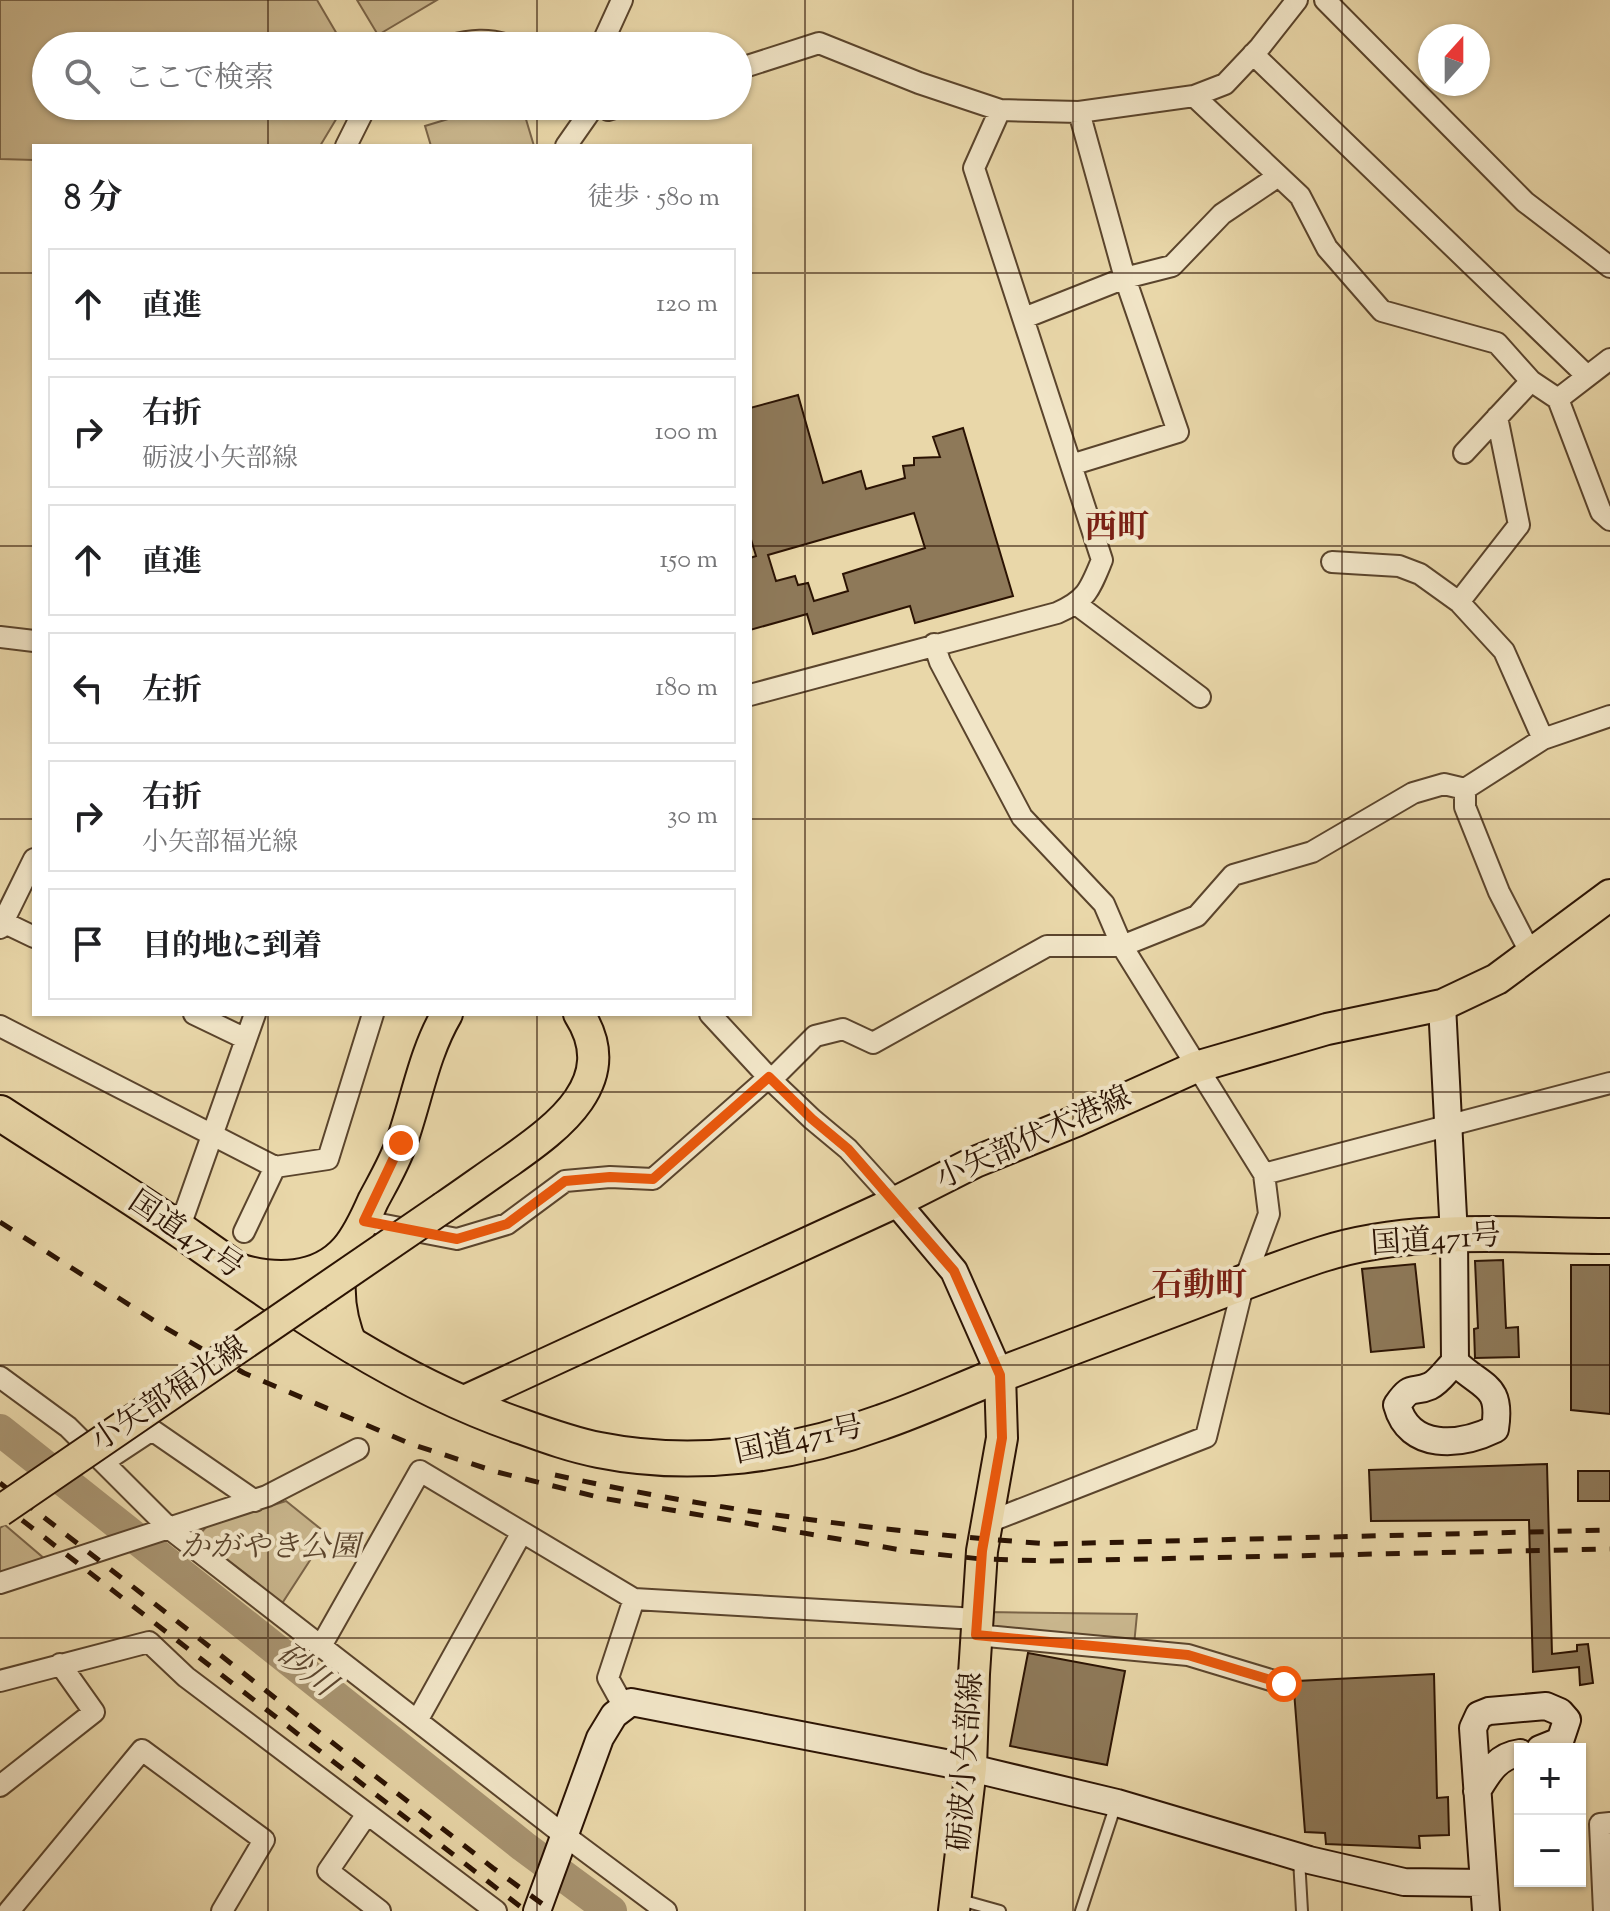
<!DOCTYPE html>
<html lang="ja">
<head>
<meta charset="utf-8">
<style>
  :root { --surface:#fff; --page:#f2f2f2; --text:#202124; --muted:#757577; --line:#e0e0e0 }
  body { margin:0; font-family:"Sorts Mill Goudy","Noto Serif JP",serif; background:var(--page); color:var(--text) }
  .controls { position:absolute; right:24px; bottom:24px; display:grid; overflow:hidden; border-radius:0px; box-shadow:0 2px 6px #0004 }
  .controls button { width:72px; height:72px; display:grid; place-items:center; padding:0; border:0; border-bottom:2px solid var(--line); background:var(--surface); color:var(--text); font:40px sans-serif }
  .compass { position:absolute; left:1418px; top:24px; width:72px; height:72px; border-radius:50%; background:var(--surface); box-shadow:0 2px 6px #0004; rotate:21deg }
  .stop { position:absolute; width:24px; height:24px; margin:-18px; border:6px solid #ea580c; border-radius:50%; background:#fff }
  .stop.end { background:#ea580c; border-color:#fff; box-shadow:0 2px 8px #0008 }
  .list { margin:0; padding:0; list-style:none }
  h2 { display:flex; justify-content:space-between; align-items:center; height:104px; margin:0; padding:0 32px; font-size:34px }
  h2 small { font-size:26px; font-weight:400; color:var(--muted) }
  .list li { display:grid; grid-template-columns:52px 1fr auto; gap:24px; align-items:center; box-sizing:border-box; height:112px; margin:0 16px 16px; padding:0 16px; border:2px solid var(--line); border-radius:0px }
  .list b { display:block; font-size:30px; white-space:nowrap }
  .list p { margin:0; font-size:26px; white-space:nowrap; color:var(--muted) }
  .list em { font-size:26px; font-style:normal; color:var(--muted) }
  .icon { flex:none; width:44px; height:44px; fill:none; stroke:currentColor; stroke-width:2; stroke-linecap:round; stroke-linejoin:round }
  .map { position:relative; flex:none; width:1610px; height:1911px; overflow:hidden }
  .search { position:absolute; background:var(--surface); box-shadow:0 2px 6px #0004; left:32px; top:32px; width:720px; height:88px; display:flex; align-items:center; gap:20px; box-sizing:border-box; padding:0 28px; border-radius:44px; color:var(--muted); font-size:30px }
  .panel { position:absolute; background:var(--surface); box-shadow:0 2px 6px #0004; left:32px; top:144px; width:720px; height:872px; border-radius:0px }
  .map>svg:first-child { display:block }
</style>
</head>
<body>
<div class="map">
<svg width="1610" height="1911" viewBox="0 0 1610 1911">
  <rect width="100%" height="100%" fill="#e9d7a9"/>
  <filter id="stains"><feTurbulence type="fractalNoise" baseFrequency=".0025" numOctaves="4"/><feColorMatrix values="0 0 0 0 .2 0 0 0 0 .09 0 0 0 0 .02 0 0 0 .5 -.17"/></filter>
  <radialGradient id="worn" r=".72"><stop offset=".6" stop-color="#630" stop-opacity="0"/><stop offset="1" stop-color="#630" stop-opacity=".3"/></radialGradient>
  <path fill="#c9b68d" stroke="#7a6448" stroke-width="2" d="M0,0H317L344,46H46V106H344L320,146H34V160L0,159Z
    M357,0H437L378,35Z
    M491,106H522L534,146H431L425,126Z
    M286,1501L327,1534L281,1605L199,1543V1535L207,1526Z
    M5,1525L46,1560L0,1576V1528Z
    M988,1612L1137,1614L1134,1645L988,1628Z"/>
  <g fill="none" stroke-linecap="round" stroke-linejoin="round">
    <path stroke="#a89471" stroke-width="32" d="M0,1430L523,1846L611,1911"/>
  </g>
  <path fill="#8e7959" stroke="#2b1303" stroke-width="2" fill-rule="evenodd" d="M798,395L823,483L861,471L866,489L905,478L903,466L914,465V458L940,457L933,437L963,428L1013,596L915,623L910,606L813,634L807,614L750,630V558L756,556L750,536V408ZM914,513L925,548L843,574L848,591L814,601L808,583L798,585L795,576L776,581L768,555Z
    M1503,1260L1506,1328L1518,1327L1519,1357L1475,1358L1474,1329L1478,1328L1475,1261Z
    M1415,1264L1424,1347L1371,1352L1362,1269Z
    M1571,1265H1610V1414L1571,1410Z
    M1547,1464L1552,1654L1577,1651V1645L1588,1644L1593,1683L1580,1685L1579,1667L1533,1672L1529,1520L1371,1521L1369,1470Z
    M1578,1471H1610V1501H1578Z
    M1028,1653L1125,1671L1107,1765L1010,1746Z
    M1434,1674L1437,1798L1448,1797L1449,1835L1419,1836L1420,1848L1326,1844L1325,1833L1305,1832L1294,1691L1297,1681Z"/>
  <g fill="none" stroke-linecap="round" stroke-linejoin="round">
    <defs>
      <path id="lane" d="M1299,1859L1302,1911
        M957,1899L1000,1911
        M1081,1911L1116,1804"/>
      <path id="street" d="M1325,0L1525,202L1610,267
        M448,46C471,40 488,38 511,46
        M601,46L622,0
        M1253,54L1586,375
        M738,69L819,43L919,83L1000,110L1079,112L1194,96L1225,84L1260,47L1297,0
        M1194,96L1300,196L1327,248L1382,311L1497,343L1531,381L1558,399
        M606,106L608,110L621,106
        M346,146L366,106
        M566,146L594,106
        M1024,318L1125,278L1172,266L1222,214L1277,177
        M1610,359L1558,399L1601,512L1610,520
        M1497,417L1519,525L1459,602L1504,651L1543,739
        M1464,453L1531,381
        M1071,465L1178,432L1125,278L1079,112
        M1332,562L1399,566L1420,574L1459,602
        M1076,604L1200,697
        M0,637L34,641
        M934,644L940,662L1022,817L1104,904L1122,946L1264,1174L1269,1214L1244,1282L1206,1437L986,1523
        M750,695L1057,613C1087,600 1090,589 1102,560L974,168L1000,110
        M1465,789V807L1499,892L1531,954
        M3,922L34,937
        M0,928L34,859
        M194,1014L246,1039
        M710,1014L771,1080L812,1119L848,1149L896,1202
        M0,1026L275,1167L328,1159L373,1014
        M771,1080L815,1036L843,1029L873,1043L1047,946H1122L1197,916L1233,875L1312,852L1413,793L1444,784L1465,789L1543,739L1610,716
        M1264,1174L1610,1083
        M364,1221L457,1239L507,1224L565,1181L610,1177L653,1179L769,1077
        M179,1229L255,1014
        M244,1232L275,1167
        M0,1377L68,1427L170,1529L564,1835L666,1911
        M105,1461L152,1430L255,1501
        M0,1583L267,1496L358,1449
        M976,1635L1188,1655L1284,1684
        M321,1646L420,1471L634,1599L977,1619
        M0,1681L149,1642L186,1677L496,1911
        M624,1707L608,1678L634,1599
        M417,1721L522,1532
        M0,1786L94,1712L60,1664
        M367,1814L328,1871L380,1911
        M9,1911L142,1750L264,1840L222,1911
        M1604,1911L1600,1824L1610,1823"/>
      <path id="secondary" d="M1442,1005L1454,1236L1455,1362
        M896,1202L954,1271L1000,1375
        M1455,1362C1483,1389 1502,1384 1495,1429C1460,1446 1409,1451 1397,1405C1412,1383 1412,1394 1430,1386C1439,1382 1448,1368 1455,1362Z
        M1477,1791C1488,1773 1497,1756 1520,1753
        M537,1911L600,1738L614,1715L631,1702L971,1768L1117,1803L1309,1860L1404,1882L1484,1883
        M1486,1911L1473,1728L1479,1715L1489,1711L1546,1706L1560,1712L1567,1720L1560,1741L1540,1749"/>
      <path id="primary" d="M444,1207C466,1192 488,1176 510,1161C558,1127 622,1081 579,1014
        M344,1255C336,1286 340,1319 353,1348
        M238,1269C274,1280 318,1281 346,1249C357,1236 366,1217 373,1201C383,1182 395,1162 402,1141C417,1098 424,1053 447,1014
        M460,1403L896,1202L975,1162L1076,1121L1196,1067L1327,1029L1442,1005L1497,979L1610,895
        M954,1911L971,1768L974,1674L982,1551L1002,1438L1000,1375"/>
      <path id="highway" d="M0,1113C61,1153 124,1191 183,1232C291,1308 397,1384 523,1427C548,1436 573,1445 599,1450C694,1469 792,1455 882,1422C923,1408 963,1389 1004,1373C1066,1349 1129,1326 1192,1302C1235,1286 1279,1268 1323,1254C1414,1225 1516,1236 1610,1236"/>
    </defs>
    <use href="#lane" stroke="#5a442c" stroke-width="14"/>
    <use href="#street" stroke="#5a442c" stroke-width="24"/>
    <use href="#secondary" stroke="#2b1303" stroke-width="30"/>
    <use href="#primary" stroke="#2b1303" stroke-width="34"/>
    <use href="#highway" stroke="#2b1303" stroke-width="38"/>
    <use href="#lane" stroke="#f1e5c7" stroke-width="10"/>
    <use href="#street" stroke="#f1e5c7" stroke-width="20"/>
    <use href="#secondary" stroke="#f1e5c7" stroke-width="26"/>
    <use href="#primary" stroke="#e9d7a9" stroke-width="30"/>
    <use href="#highway" stroke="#e9d7a9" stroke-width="34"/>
    <path stroke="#2b1303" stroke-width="5" stroke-dasharray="14 14" stroke-linecap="butt" d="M0,1222L164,1327L244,1373L411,1444L497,1472L602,1498L907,1551L981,1559L1052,1561L1610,1549
      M555,1475C718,1511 884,1532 1050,1544L1610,1530
      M0,1483L493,1868L552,1911
      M0,1503L526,1911"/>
    <defs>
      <path id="primary-bridge" d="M0,1511L444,1207"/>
    </defs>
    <use href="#primary-bridge" stroke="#2b1303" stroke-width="34" stroke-linecap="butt"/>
    <use href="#primary-bridge" stroke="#e9d7a9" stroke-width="30"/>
  </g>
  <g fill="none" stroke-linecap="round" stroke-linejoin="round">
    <path stroke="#ea580c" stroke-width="10" d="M401,1143L364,1221L457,1239L507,1224L565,1181L610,1177L653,1179L769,1077L812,1119L848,1149L954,1271L1000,1375L1002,1438L982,1551L976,1635L1188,1655L1284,1684"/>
  </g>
  <path fill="none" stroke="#2b1303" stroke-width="2" stroke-opacity="0.55" d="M268,0V46M537,0V46M805,0V1911M1073,0V1911M1342,0V1911M268,106V146M537,106V146M0,273H34M750,273H1610M0,546H34M750,546H1610M0,819H34M750,819H1610M268,1014V1911M537,1014V1911M0,1092H1610M0,1365H1610M0,1638H1610"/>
  <g text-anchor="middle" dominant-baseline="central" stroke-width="8" stroke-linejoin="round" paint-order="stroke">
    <g font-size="30" fill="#2b1303" stroke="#f1e5c7">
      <text transform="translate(1034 1139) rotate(-24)">小矢部伏木港線</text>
      <text transform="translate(185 1236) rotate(34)">国道471号</text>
      <text transform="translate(1436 1241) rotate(-4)">国道471号</text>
      <text transform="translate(170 1395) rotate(-34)">小矢部福光線</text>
      <text transform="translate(799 1441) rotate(-12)">国道471号</text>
      <text transform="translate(967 1762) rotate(-86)">砺波小矢部線</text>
    </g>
    <g font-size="30" font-style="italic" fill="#5a442c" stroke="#f1e5c7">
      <text x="270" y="1548">かがやき公園</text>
    </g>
    <g font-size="32" font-weight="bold" fill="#7a1f14" stroke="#f1e5c7">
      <text x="1117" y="529">西町</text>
      <text x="1199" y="1287">石動町</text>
    </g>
    <g font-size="32" font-style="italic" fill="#5d472f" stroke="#f1e5c7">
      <text transform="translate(305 1671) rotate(38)">砂川</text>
    </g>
  </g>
  <rect width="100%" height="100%" filter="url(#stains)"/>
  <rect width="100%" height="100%" fill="url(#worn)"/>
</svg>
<div class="controls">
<button>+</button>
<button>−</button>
</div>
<svg class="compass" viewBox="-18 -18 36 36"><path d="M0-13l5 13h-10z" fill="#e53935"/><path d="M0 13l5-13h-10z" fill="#757577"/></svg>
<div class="stop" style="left:1284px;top:1684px"></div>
<div class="stop end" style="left:401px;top:1143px"></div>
<div class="search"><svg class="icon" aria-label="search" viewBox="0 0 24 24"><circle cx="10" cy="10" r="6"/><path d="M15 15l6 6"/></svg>ここで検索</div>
<section class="panel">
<h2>8 分<small>徒歩 · 580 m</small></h2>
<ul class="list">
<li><svg class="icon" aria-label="ahead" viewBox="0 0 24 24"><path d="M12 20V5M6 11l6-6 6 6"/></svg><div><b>直進</b></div><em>120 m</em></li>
<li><svg class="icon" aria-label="right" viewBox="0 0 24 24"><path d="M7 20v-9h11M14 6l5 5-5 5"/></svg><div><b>右折</b><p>砺波小矢部線</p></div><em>100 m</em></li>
<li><svg class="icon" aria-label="ahead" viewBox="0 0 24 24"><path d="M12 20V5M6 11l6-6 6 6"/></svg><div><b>直進</b></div><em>150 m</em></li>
<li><svg class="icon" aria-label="left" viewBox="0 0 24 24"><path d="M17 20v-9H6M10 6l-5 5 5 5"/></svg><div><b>左折</b></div><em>180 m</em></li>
<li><svg class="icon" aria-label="right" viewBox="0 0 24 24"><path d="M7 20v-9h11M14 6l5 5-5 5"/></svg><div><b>右折</b><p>小矢部福光線</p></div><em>30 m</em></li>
<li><svg class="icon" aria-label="arrive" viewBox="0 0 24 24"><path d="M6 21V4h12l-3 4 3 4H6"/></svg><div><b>目的地に到着</b></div></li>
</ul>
</section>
</div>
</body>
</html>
